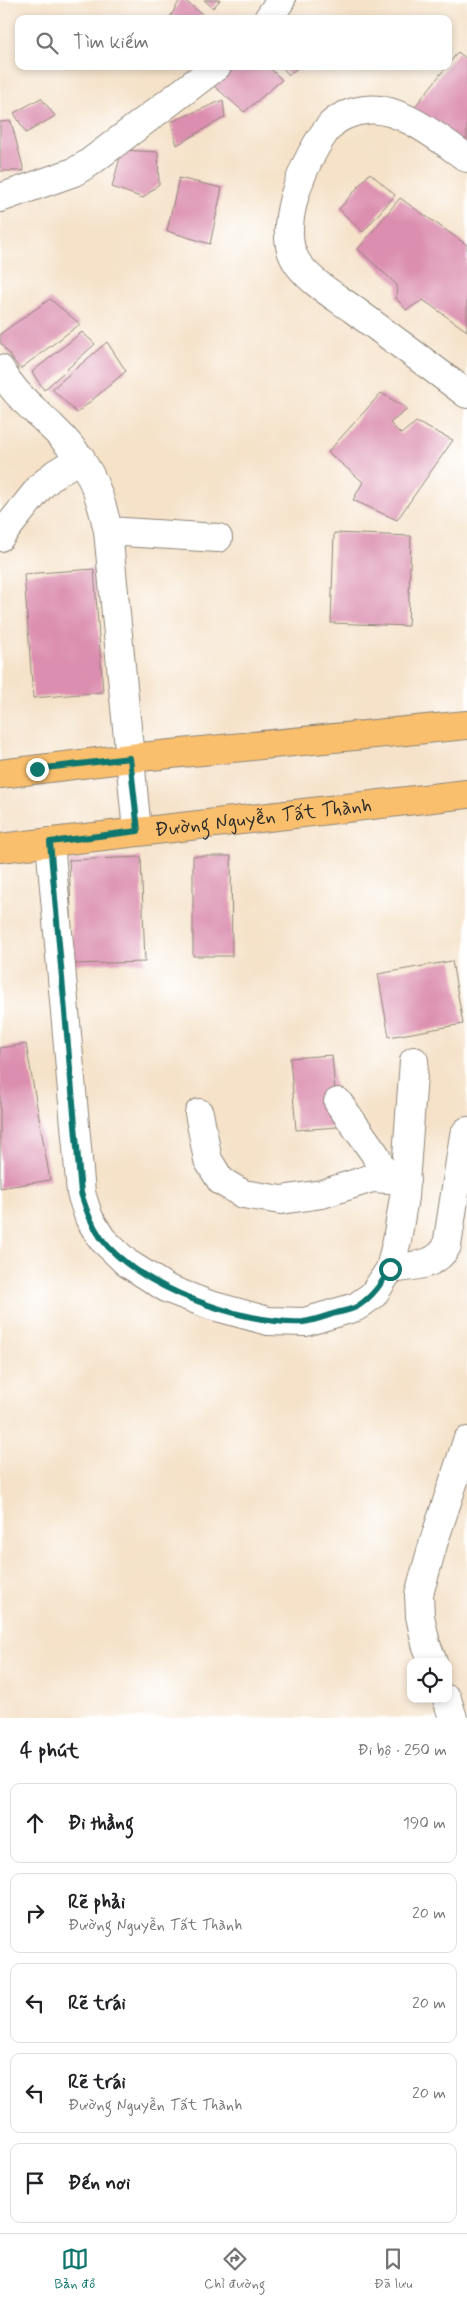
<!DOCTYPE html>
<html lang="vi">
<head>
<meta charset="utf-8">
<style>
  :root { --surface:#fff; --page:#f2f2f2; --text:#202124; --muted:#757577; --line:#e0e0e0; --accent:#0f766e }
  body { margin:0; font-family:Mynerve,sans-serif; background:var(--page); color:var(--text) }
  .controls { position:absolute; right:15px; bottom:15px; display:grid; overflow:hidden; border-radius:10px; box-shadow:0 2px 8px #0003 }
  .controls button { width:45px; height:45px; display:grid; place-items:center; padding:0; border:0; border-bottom:1px solid var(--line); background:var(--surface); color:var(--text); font:25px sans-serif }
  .stop { position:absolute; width:15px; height:15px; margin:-11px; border:4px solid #0f766e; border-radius:50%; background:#fff }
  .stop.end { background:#0f766e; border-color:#fff; box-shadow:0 1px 5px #0008 }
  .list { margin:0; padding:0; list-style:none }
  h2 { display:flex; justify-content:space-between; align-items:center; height:65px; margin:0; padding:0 20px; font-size:21px }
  h2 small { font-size:16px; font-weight:400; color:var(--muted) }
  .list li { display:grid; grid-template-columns:32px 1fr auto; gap:15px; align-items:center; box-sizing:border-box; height:80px; margin:0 10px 10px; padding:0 10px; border:1px solid var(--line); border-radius:10px }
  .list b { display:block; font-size:19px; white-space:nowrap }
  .list p { margin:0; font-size:16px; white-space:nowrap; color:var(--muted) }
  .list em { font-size:16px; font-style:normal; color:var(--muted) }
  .icon { flex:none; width:28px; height:28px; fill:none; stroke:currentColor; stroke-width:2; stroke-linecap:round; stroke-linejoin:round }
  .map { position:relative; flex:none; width:467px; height:1718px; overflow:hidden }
  .search { position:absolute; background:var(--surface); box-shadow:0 2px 8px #0003; left:15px; right:15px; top:15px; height:55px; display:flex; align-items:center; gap:12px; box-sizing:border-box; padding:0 18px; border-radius:10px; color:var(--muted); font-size:19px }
  .sheet { height:515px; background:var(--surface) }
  nav { display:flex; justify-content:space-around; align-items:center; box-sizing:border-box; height:70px; border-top:1px solid var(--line); background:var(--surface); font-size:14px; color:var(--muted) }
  nav a { display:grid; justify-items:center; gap:2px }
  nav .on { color:var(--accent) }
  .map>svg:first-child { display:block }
</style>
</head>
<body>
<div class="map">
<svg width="467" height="1718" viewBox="0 0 467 1718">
  <rect width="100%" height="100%" fill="#fff"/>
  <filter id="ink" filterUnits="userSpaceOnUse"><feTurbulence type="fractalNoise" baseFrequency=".02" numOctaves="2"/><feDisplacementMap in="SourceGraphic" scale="10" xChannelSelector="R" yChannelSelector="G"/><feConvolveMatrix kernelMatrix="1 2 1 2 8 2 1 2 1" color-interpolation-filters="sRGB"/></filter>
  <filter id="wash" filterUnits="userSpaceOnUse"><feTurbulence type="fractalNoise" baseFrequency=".0096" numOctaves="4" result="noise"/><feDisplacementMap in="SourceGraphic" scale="20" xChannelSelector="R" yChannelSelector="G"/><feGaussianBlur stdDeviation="1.12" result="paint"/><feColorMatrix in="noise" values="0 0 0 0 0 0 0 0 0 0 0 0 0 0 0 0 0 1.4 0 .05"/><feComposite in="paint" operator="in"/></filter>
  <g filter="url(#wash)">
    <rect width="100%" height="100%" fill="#f5e2c9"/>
    <g id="blocks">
      <path fill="#db8eaf" d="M180,0H184L202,14L198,19H169Z
        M204,0H220L213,8Z
        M458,52L467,59V154L410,113Z
        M237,66H268L282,80L244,112L214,86Z
        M281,66H300L289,75Z
        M41,98L55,116L26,133L14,113Z
        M223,100L225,117L177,145L171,122Z
        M11,121L24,171H0V122Z
        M122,150L158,152L159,184L143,198L112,187Z
        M370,173L395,195L363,232L339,209Z
        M179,178L222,188L210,244L167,231Z
        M400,198L467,245V331L423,300L406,310L396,298L397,285L358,249Z
        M50,299L80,324L20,369L0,342V334Z
        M82,332L95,344L44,390L32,372Z
        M107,342L126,371L77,413L52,389Z
        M381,393L408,409L390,423L401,434L416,422L453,440L397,520L353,500L363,482L328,452Z
        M334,533L411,536L408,626L331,623Z
        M94,569L103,692L33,698L24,574Z
        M193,856H231L232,956H193Z
        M141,857L145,962L73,964L69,860Z
        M452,961L463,1024L389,1037L378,974Z
        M26,1044L50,1180L0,1188V1048Z
        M332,1055L338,1127L296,1130L290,1058Z"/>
    </g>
  </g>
  <g filter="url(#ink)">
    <use href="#blocks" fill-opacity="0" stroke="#90867a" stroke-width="1"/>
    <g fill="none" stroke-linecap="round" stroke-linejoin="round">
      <defs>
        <path id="minor" d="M268,19L281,0
          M467,158C441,140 399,105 366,110C353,111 337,117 329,127C305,156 273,231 298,264C312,283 336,297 354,310C392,338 430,366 467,394
          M0,198L74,172L89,163L217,66
          M0,369C13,393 32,407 51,426C87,460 98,484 108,531L137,831
          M108,531L218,538
          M0,537L41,486L56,473L81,458
          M50,842L81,1193L89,1218L102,1239L127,1263L168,1289L210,1305L268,1321L305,1322L356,1307L373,1295L390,1269L397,1240L404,1197L414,1061
          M338,1102L375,1154L385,1178
          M199,1113L208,1160L221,1181L243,1194L281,1200L322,1194L372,1178L406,1180
          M390,1269C411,1266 436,1267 447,1246L464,1135L467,1131
          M433,1662L426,1644L420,1616L419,1594L434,1541L467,1441
          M447,1699L453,1718"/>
        <g id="major">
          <path d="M0,774L130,758L467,725"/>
          <path id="s1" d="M0,848L467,794"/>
        </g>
      </defs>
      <use href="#minor" stroke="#90867a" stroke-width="30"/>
      <use href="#major" stroke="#90867a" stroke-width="30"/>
      <use href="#minor" stroke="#fff" stroke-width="28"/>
      <use href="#major" stroke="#f9bf6d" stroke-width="28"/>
    </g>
  </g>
  <g fill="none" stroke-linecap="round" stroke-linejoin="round" filter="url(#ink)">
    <path stroke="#0f766e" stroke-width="6" d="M37,769L130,758L138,831L50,842L81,1193C86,1209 91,1224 101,1238C137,1287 244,1325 303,1322C314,1321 326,1316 336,1313C343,1311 352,1310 358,1306C373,1296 381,1284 390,1269"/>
  </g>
  <g text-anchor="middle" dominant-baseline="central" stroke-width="4" stroke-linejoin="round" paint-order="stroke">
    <g font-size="20" fill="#2b2b2b" stroke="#fff">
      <text stroke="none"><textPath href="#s1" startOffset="265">Đường Nguyễn Tất Thành</textPath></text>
    </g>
  </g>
</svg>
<div class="controls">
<button><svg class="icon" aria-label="locate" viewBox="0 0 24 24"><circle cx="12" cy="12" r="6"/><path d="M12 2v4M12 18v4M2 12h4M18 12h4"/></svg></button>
</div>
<div class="stop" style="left:390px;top:1269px"></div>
<div class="stop end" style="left:37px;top:769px"></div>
<div class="search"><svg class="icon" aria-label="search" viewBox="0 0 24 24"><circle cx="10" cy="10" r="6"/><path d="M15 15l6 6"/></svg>Tìm kiếm</div>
</div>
<section class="sheet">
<h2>4 phút<small>Đi bộ · 250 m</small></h2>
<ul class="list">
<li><svg class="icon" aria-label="ahead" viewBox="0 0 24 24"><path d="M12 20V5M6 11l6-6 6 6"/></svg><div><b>Đi thẳng</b></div><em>190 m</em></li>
<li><svg class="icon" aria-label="right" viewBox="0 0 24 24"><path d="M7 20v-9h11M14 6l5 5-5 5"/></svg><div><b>Rẽ phải</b><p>Đường Nguyễn Tất Thành</p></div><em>20 m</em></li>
<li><svg class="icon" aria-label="left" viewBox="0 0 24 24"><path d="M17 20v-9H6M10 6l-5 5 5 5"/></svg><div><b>Rẽ trái</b></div><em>20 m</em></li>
<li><svg class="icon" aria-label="left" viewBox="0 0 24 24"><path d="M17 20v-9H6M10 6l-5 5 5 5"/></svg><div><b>Rẽ trái</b><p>Đường Nguyễn Tất Thành</p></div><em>20 m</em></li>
<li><svg class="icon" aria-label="arrive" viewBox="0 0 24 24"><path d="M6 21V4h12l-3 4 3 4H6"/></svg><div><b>Đến nơi</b></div></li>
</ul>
</section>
<nav>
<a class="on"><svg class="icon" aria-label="map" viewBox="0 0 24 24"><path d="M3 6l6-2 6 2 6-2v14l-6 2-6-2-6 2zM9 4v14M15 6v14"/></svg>Bản đồ</a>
<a><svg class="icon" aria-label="directions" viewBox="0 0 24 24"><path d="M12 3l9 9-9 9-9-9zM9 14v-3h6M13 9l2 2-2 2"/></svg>Chỉ đường</a>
<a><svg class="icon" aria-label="saved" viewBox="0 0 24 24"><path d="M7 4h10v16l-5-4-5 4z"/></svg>Đã lưu</a>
</nav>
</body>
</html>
